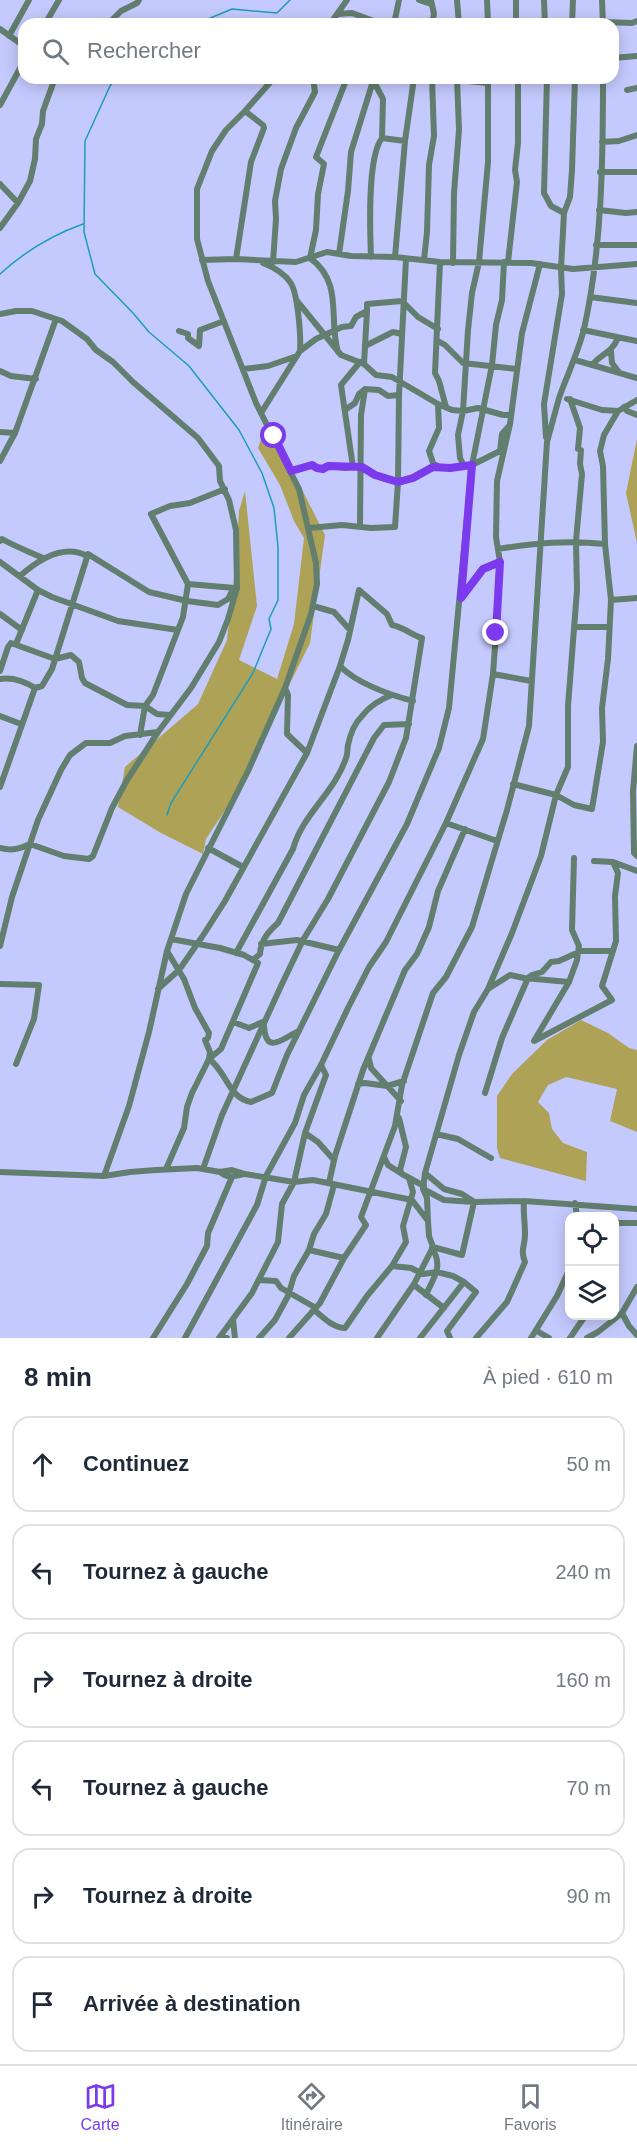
<!DOCTYPE html>
<html lang="fr">
<head>
<meta charset="utf-8">
<style>
  :root { --surface:#fff; --page:#f6f6f7; --text:#1f2937; --muted:#747a83; --line:#e0e1e3; --accent:#7c3aed }
  body { margin:0; font-family:Helvetica,sans-serif; background:var(--page); color:var(--text) }
  .controls { position:absolute; right:18px; bottom:18px; display:grid; overflow:hidden; border-radius:12px; box-shadow:0 3px 15px #0003 }
  .controls button { width:54px; height:54px; display:grid; place-items:center; padding:0; border:0; border-bottom:2px solid var(--line); background:var(--surface); color:var(--text); font:30px sans-serif }
  .stop { position:absolute; width:18px; height:18px; margin:-14px; border:4px solid #7c3aed; border-radius:50%; background:#fff }
  .stop.end { background:#7c3aed; border-color:#fff; box-shadow:0 2px 6px #0008 }
  .list { margin:0; padding:0; list-style:none }
  h2 { display:flex; justify-content:space-between; align-items:center; height:78px; margin:0; padding:0 24px; font-size:26px }
  h2 small { font-size:20px; font-weight:400; color:var(--muted) }
  .list li { display:grid; grid-template-columns:39px 1fr auto; gap:18px; align-items:center; box-sizing:border-box; height:96px; margin:0 12px 12px; padding:0 12px; border:2px solid var(--line); border-radius:18px }
  .list b { display:block; font-size:22px; white-space:nowrap }
  .list em { font-size:20px; font-style:normal; color:var(--muted) }
  .icon { flex:none; width:33px; height:33px; fill:none; stroke:currentColor; stroke-width:2; stroke-linecap:round; stroke-linejoin:round }
  .map { position:relative; flex:none; width:637px; height:1338px; overflow:hidden }
  .search { position:absolute; background:var(--surface); box-shadow:0 3px 15px #0003; left:18px; right:18px; top:18px; height:66px; display:flex; align-items:center; gap:15px; box-sizing:border-box; padding:0 21px; border-radius:18px; color:var(--muted); font-size:22px }
  .sheet { height:726px; background:var(--surface) }
  nav { display:flex; justify-content:space-around; align-items:center; box-sizing:border-box; height:84px; border-top:2px solid var(--line); background:var(--surface); font-size:16px; color:var(--muted) }
  nav a { display:grid; justify-items:center; gap:3px }
  nav .on { color:var(--accent) }
  .map>svg:first-child { display:block }
</style>
</head>
<body>
<div class="map">
<svg width="637" height="1338" viewBox="0 0 637 1338">
  <rect width="100%" height="100%" fill="#c5cafe"/>
  <path fill="#aea256" d="M265,427L275,436L325,535L310,643L233,798L206,839L203,854L161,833L118,807L125,767L198,704L227,640L236,560L239,511L245,491L257,606L239,660L277,679L294,624L304,538L294,521L280,485L258,448Z
    M637,439V543L626,493Z
    M581,1020L608,1033L629,1048L637,1050V1132L610,1121L617,1089L566,1077L548,1085L538,1102L549,1113L552,1129L563,1143L587,1152L586,1181L500,1158L497,1148V1096L512,1074L547,1040Z"/>
  <g fill="none" stroke-linecap="round" stroke-linejoin="round">
    <path stroke="#1d9cbd" stroke-width="1.5" d="M196,24L232,9L277,13L290,0
      M116,78L110,86L85,141L84,232L95,274L133,313L149,332L189,366L239,430L262,473L274,508L278,547V600L269,619L271,629L253,673L171,803L167,815
      M0,274C24,252 52,235 83,224"/>
    <path stroke="#627e6e" stroke-width="6" d="M419,0L431,4
      M431,0L434,14L432,24
      M457,0L459,24
      M487,0L488,24
      M544,0L545,24
      M602,0L603,24
      M338,14L352,13L382,24
      M603,22L632,23L637,21
      M45,24L59,0
      M108,24L121,11L137,3L139,0
      M330,24L347,0
      M394,24L399,0
      M516,24V0
      M572,24L573,0
      M0,29L24,46
      M9,36L29,0
      M613,58L637,56
      M372,78L383,99L382,138
      M437,78L488,83
      M547,78L544,193L551,206L564,213
      M627,90L637,88
      M0,105L24,61
      M602,142L619,141L637,135
      M600,172H637
      M0,184L18,203
      M599,210L626,213L637,212
      M0,228L18,203L30,181L35,159L36,139L42,124L43,111L55,78
      M596,245H637
      M339,254L348,191L351,152L374,78
      M371,257C370,231 367,157 382,138L405,141
      M395,257L405,141L414,78
      M236,259L251,162L264,128L263,125L245,111
      M202,260L236,259L296,262L327,252L351,256L395,257L440,262L531,263L573,269L637,264
      M424,260L427,232L429,165L434,136L432,78
      M273,262L276,219L275,201L281,169L296,128L315,92L313,78
      M440,262L435,373L439,381L446,407
      M508,262L517,182L515,170L518,143V78
      M263,263C273,267 284,273 290,282C298,292 301,337 300,351
      M453,263L454,193L459,130L457,78
      M590,297L637,303
      M297,301L341,355L364,364L376,375L392,377L438,404L452,410L463,411L478,408L503,415H511
      M0,314L16,311H32L62,321L87,339L96,350L113,362L133,382L198,438L219,466L220,481L229,500L236,530L237,588L228,619L219,642L191,688L158,732L127,780L112,808L93,856L89,859L64,856L30,844C19,849 12,851 0,848
      M583,330L637,341
      M179,331L188,334V338L199,346L200,330L224,321
      M438,341L445,345L463,363L516,369
      M365,346L393,332L402,334
      M611,351L612,363L618,371
      M338,352C328,318 344,283 310,258L316,230L318,194L324,164L316,157L347,78
      M575,360L637,378
      M364,364L367,311
      M589,364H593C602,353 611,354 618,338
      M243,369L268,366L297,356
      M0,371L11,376L36,379
      M567,399L602,410L618,411
      M624,407L627,411L637,415
      M345,410L355,403L359,394L365,389L379,390L388,396L399,395
      M261,413L300,351L316,339L342,327L351,326L356,317L367,311V304L402,301L418,317L438,329
      M0,432L15,433
      M546,437L544,404L562,294L561,268L564,213L570,197L572,170L575,78
      M0,461L15,433L56,319
      M437,466L433,463L429,451L439,428L438,404
      M464,466L460,458L458,435L463,411L468,330L472,293L479,262L488,162V78
      M353,467L341,385L360,362
      M291,471L312,465L317,468L323,469L328,466L345,468L358,466L385,479L398,482L413,478L433,467L450,468L472,465L500,451L502,434L509,426
      M360,527L361,415L365,389
      M309,528L342,525L371,528L395,527L398,482L399,395L406,259
      M0,541L2,539C16,547 28,551 43,558
      M498,549C535,543 567,540 605,544
      M0,562L38,590L52,597L118,621L178,630
      M20,576C38,560 63,543 87,556
      M188,584L235,588
      M461,598L482,569L500,562
      M611,600L637,598
      M313,606L334,612L350,630
      M0,614L22,630
      M574,627H608
      M16,644L38,590
      M340,666C356,683 390,695 413,701
      M0,671L8,647L11,643L55,659L71,655L79,662L82,678L85,683L127,705L145,706L157,714L170,715
      M493,674L531,681
      M0,679C13,677 24,681 35,688
      M285,688L288,695L287,734L307,753
      M0,716L21,724
      M140,735L145,706L153,695L183,617L188,584L151,514L170,506L190,503L225,489
      M637,746L633,791L634,853L637,856
      M513,784L556,795L574,805L592,809L603,742L602,708L608,659L611,600L605,544L603,466L600,451L604,435L618,411L637,400
      M0,787L35,688L42,686L52,669L88,554L149,592L187,601L218,605L228,599L233,589
      M446,823L497,841
      M208,848L243,867
      M574,858L572,930L579,946L577,960L569,982L534,1041L612,1000L602,986L616,941L615,896L618,873L613,862
      M594,861L613,862L637,871
      M261,944L297,940L339,950
      M0,946L12,897L38,820L61,770L70,755L86,743H110L125,736L158,732
      M167,951L184,979L195,1008L209,1033L208,1038L205,1040L210,1052L209,1059
      M236,953L293,849C302,815 335,792 346,758C348,754 347,749 348,745C350,735 355,723 362,716C369,707 381,699 392,695
      M253,960L260,954C261,940 268,932 278,923L374,738L384,725L409,724
      M0,984L39,985L34,1019L16,1064
      M158,989L179,970L202,937L225,901L307,753L340,666L348,640L359,590L387,614L392,625C404,627 411,635 422,638L406,738L389,782L328,899L303,940L281,986L222,1115L203,1169
      M488,989L510,975L524,978L569,982
      M233,1022L249,1028L265,1021
      M264,1026C266,1057 284,1037 299,1031
      M209,1059C227,1072 228,1098 251,1102L272,1093L287,1055L339,950L407,824L439,748L449,708L472,465L492,365L496,325L502,300L504,262
      M369,1059L371,1068L401,1101
      M358,1084L365,1083L387,1086L404,1081
      M485,1093L502,1038L528,978L532,975L542,972L551,962L559,961L581,951H613
      M399,1118L406,1147L400,1170L402,1174L424,1186
      M305,1133L318,1142L334,1160
      M436,1134L458,1139L491,1158
      M384,1157L388,1165L402,1174
      M166,1169L184,1128L187,1107L192,1093L209,1059L221,1049L258,963L244,955L220,948L171,939
      M0,1172L104,1176L130,1172L156,1170L197,1168L220,1172L232,1170L245,1174L294,1182L313,1180L412,1200L428,1221L429,1236L433,1247L414,1284L377,1338
      M220,1172C227,1179 236,1176 244,1174
      M425,1173L444,1189L462,1194L473,1201
      M104,1176L129,1106L149,1032L167,951L186,894L248,771L285,688L311,614L317,584L316,563L299,489L256,403L208,281L197,239V189L212,151L226,130L245,111L274,78
      M329,1183L335,1156L363,1070L405,970L417,954L429,927L438,891L465,829
      M423,1189L444,1200L474,1202L524,1201L637,1209
      M575,1203L577,1216
      M428,1221L427,1198L423,1189L425,1173L459,1055L474,1012L488,989L512,933L541,856L556,795L568,767V706L577,590L576,541L582,474L580,464L581,450L578,449L580,428L570,399
      M614,1223H637
      M614,1236L617,1222
      M433,1247L462,1255L474,1202
      M309,1250L344,1258
      M392,1266L411,1268L423,1274L437,1272L453,1276L464,1282L476,1292L447,1331L450,1338
      M259,1280L276,1281L281,1288L316,1308
      M414,1285L444,1308
      M426,1295C433,1278 444,1267 432,1248
      M314,1310C323,1317 333,1328 345,1328L367,1296L392,1266L406,1242L403,1226L413,1192L409,1178
      M622,1313L629,1326L637,1335
      M233,1319L235,1338
      M537,1331L549,1338
      M153,1338L187,1284L207,1246L208,1233L232,1177
      M185,1338L257,1205L266,1176L295,1123L304,1095L321,1065L348,1008L369,967L386,942L446,823L483,739L493,674L496,633L500,562L496,537L497,481L510,424L522,333L540,264
      M219,1338L252,1293L278,1242L282,1204L294,1182L305,1133L326,1075L321,1065
      M222,1338H227
      M259,1338L275,1320L288,1296L294,1276L309,1250L314,1234L326,1214L334,1185
      M289,1338L320,1303L344,1258L366,1225L361,1217L395,1126L402,1085L433,993L446,977L472,927L507,810L529,726L547,442C551,427 555,413 559,398C567,375 578,353 584,329C602,248 603,161 603,78
      M420,1338L464,1282
      M476,1338L507,1302L525,1262C520,1249 525,1247 525,1234C525,1223 523,1212 524,1201
      M531,1338L557,1296L570,1268
      M570,1338L585,1316
      M587,1338L598,1332L622,1313L637,1287"/>
  </g>
  <g fill="none" stroke-linecap="round" stroke-linejoin="round">
    <path stroke="#7c3aed" stroke-width="8" d="M274,436L291,471L312,465L317,468L323,469L328,466L362,467L375,475L398,482L413,478L433,467L450,468L472,465L461,598L483,569L500,562L496,633"/>
  </g>
</svg>
<div class="controls">
<button><svg class="icon" aria-label="locate" viewBox="0 0 24 24"><circle cx="12" cy="12" r="6"/><path d="M12 2v4M12 18v4M2 12h4M18 12h4"/></svg></button>
<button><svg class="icon" aria-label="layers" viewBox="0 0 24 24"><path d="M12 4l9 5-9 5-9-5zM3 14l9 5 9-5"/></svg></button>
</div>
<div class="stop" style="left:274px;top:436px"></div>
<div class="stop end" style="left:496px;top:633px"></div>
<div class="search"><svg class="icon" aria-label="search" viewBox="0 0 24 24"><circle cx="10" cy="10" r="6"/><path d="M15 15l6 6"/></svg>Rechercher</div>
</div>
<section class="sheet">
<h2>8 min<small>À pied · 610 m</small></h2>
<ul class="list">
<li><svg class="icon" aria-label="ahead" viewBox="0 0 24 24"><path d="M12 20V5M6 11l6-6 6 6"/></svg><div><b>Continuez</b></div><em>50 m</em></li>
<li><svg class="icon" aria-label="left" viewBox="0 0 24 24"><path d="M17 20v-9H6M10 6l-5 5 5 5"/></svg><div><b>Tournez à gauche</b></div><em>240 m</em></li>
<li><svg class="icon" aria-label="right" viewBox="0 0 24 24"><path d="M7 20v-9h11M14 6l5 5-5 5"/></svg><div><b>Tournez à droite</b></div><em>160 m</em></li>
<li><svg class="icon" aria-label="left" viewBox="0 0 24 24"><path d="M17 20v-9H6M10 6l-5 5 5 5"/></svg><div><b>Tournez à gauche</b></div><em>70 m</em></li>
<li><svg class="icon" aria-label="right" viewBox="0 0 24 24"><path d="M7 20v-9h11M14 6l5 5-5 5"/></svg><div><b>Tournez à droite</b></div><em>90 m</em></li>
<li><svg class="icon" aria-label="arrive" viewBox="0 0 24 24"><path d="M6 21V4h12l-3 4 3 4H6"/></svg><div><b>Arrivée à destination</b></div></li>
</ul>
</section>
<nav>
<a class="on"><svg class="icon" aria-label="map" viewBox="0 0 24 24"><path d="M3 6l6-2 6 2 6-2v14l-6 2-6-2-6 2zM9 4v14M15 6v14"/></svg>Carte</a>
<a><svg class="icon" aria-label="directions" viewBox="0 0 24 24"><path d="M12 3l9 9-9 9-9-9zM9 14v-3h6M13 9l2 2-2 2"/></svg>Itinéraire</a>
<a><svg class="icon" aria-label="saved" viewBox="0 0 24 24"><path d="M7 4h10v16l-5-4-5 4z"/></svg>Favoris</a>
</nav>
</body>
</html>
